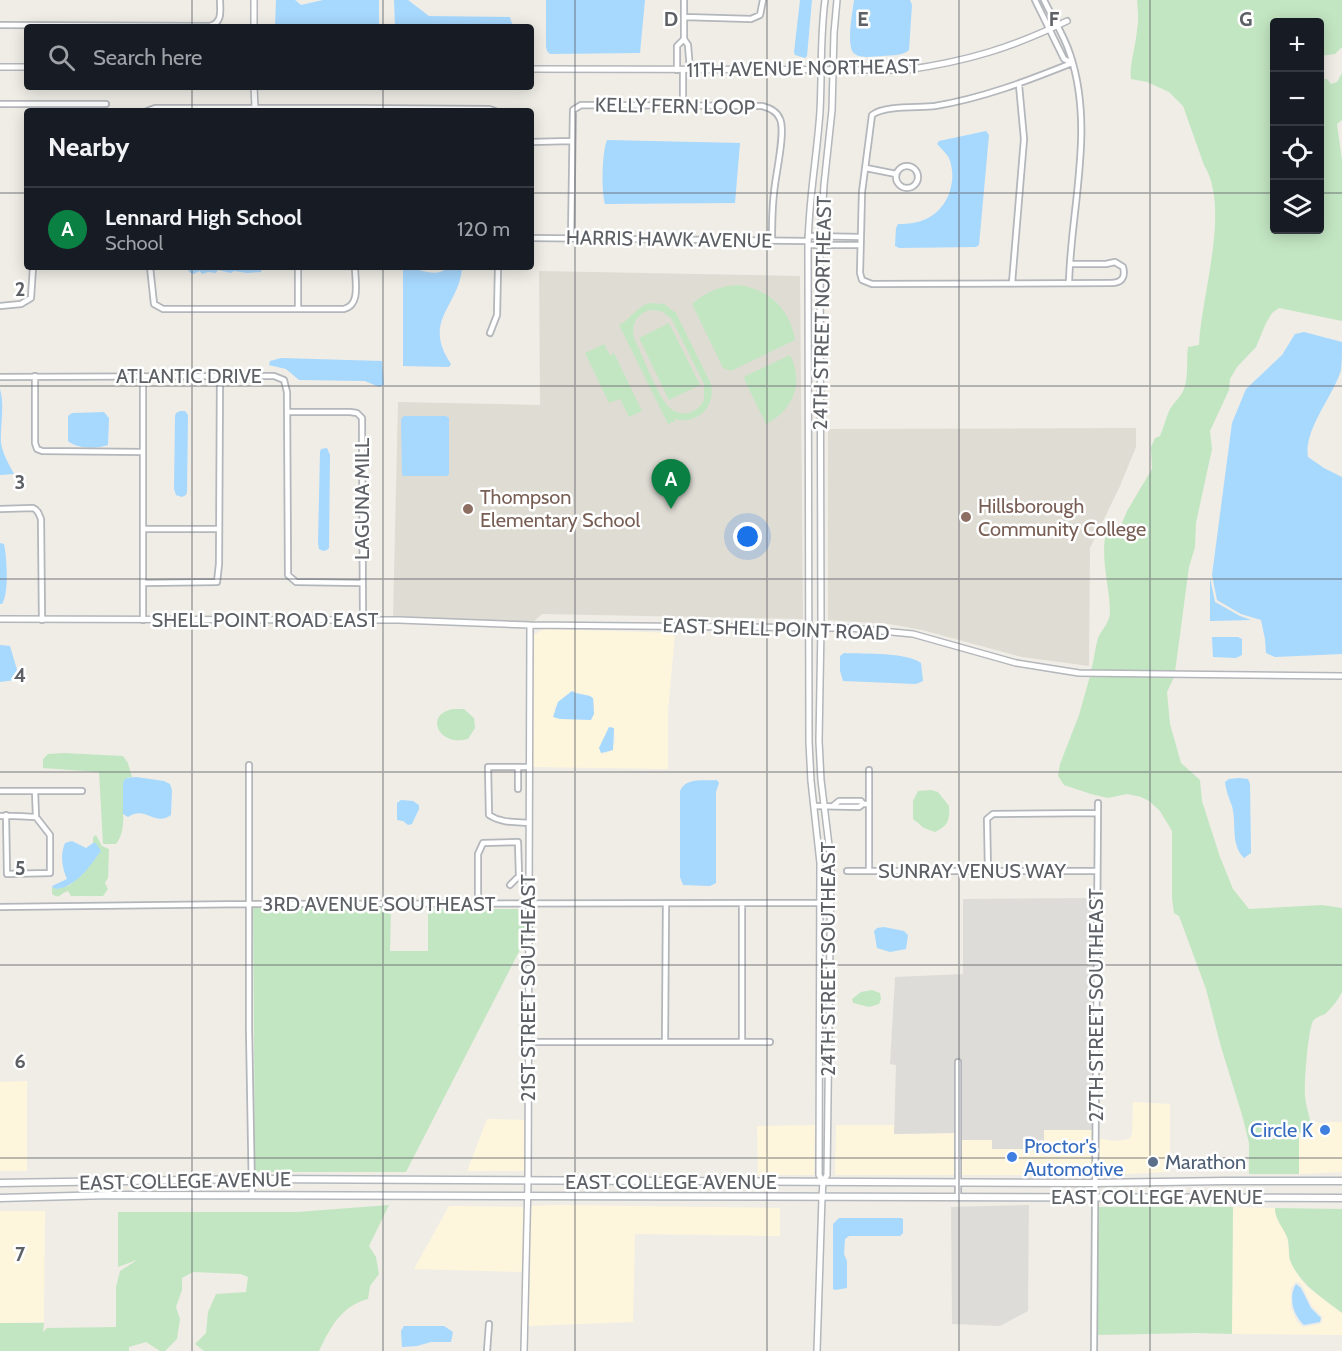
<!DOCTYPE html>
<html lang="en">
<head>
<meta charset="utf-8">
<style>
  :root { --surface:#171b24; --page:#20242c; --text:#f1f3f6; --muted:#9ea1a6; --line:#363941; --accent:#0b8043 }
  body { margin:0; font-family:Cabin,sans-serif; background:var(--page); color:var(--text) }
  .controls { position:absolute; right:18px; top:18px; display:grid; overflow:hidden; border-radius:6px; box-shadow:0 3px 15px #0003 }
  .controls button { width:54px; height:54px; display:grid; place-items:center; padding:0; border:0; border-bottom:2px solid var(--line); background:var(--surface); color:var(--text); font:30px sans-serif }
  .you { position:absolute; left:748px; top:537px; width:21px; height:21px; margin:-15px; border:4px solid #fff; border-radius:50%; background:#1a73e8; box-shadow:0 0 0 9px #1a73e833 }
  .badge { display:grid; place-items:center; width:39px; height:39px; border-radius:50%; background:var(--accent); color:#fff; font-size:20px; font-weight:700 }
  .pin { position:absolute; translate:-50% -50px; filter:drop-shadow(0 2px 3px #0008) }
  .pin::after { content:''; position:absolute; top:32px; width:21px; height:18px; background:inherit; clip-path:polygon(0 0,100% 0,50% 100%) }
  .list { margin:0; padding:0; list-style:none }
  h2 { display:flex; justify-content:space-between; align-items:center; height:78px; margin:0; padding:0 24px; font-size:26px }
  h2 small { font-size:20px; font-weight:400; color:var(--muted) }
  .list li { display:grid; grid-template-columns:39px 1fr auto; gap:18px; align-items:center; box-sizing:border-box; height:84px; padding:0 24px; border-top:2px solid var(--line) }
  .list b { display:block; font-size:22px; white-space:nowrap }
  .list p { margin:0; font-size:20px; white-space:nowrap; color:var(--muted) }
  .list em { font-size:20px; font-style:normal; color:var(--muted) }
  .icon { flex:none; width:33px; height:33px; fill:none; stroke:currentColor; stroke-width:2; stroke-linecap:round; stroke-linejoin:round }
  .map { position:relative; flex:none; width:1342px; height:1351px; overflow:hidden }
  .search { position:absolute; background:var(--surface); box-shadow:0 3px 15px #0003; left:24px; top:24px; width:510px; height:66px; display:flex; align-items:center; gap:15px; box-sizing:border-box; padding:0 21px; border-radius:6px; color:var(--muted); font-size:22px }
  .panel { position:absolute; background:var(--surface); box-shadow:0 3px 15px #0003; left:24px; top:108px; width:510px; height:162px; border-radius:6px }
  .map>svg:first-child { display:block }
</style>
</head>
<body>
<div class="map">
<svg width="1342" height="1351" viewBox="0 0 1342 1351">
  <rect width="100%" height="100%" fill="#efede6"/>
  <path fill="#fef6dc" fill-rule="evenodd" d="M544,629L675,633L668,711V769L531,767L532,636ZM572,691L591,696L594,701V714L560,719L554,709L558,702ZM609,727L614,728L615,741L611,751L602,754L599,748Z
    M27,1081V1171H0V1082Z
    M1133,1102L1170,1104V1172L1097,1175V1138L1115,1141L1129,1139L1132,1134Z
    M487,1119L526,1120L525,1171H467Z
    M1312,1121L1325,1124L1327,1122H1342V1172L1299,1174V1133H1311Z
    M815,1125L814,1175H758L757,1126Z
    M836,1125H894V1134L956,1133V1175H835Z
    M1044,1130H1093L1092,1175H961V1140H992V1149H1043Z
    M557,1205L780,1208V1236L635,1234L633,1322L526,1326L530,1206Z
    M449,1206L525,1207L521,1326H520L522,1272L414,1269Z
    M1233,1207L1275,1208V1213L1287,1236L1290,1261L1296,1272L1306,1286L1342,1313V1335L1232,1334ZM1295,1282H1299L1303,1287L1312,1306L1323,1317L1321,1324L1303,1327L1297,1322L1291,1308V1288Z
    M0,1211H45L44,1322L0,1323Z"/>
  <path fill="#dedcd8" d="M1096,898L1093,1130H1044V1149H992V1140H961L960,1059H956V1133L894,1134L896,1065L890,1064L895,977L963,974V899Z
    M1029,1205L1028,1311L1000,1326L952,1324L951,1207Z"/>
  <path fill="#dfdcd4" d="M539,271L800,276L803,619L542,614L530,625L393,618L398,402L540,405Z
    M1136,428V447L1120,486L1090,548L1089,666L1022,657L922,630L889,624L828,620V429Z"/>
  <path fill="#c3e6c2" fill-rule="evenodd" d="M1137,0H1342V47L1335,54L1320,56V22H1274V230H1320V79H1327L1331,84L1337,82L1342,73V120L1337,124L1342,160V321L1279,308L1272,313L1266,323L1256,347L1237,367L1230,379L1229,390L1210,431L1212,449L1196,523L1195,547L1189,567L1175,672L1091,671C1094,660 1095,648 1098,638C1102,629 1109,624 1110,613C1110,587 1100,559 1106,533L1122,523L1127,511L1152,469L1151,447L1155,438L1160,436C1164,427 1166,417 1170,409C1174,402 1181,397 1184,389C1189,375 1186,362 1188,347L1199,345C1201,295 1231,209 1204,165L1183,106L1169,92L1147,82L1131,79C1129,67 1136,44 1137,30C1139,20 1138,10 1137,0Z
    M738,285C769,289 790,309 795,340L731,371L723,368L692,304C706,292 719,286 738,285Z
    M650,303L664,304L676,313L711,384C716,407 698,425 674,419L675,421L668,424L619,325C632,319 635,307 650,303ZM649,310L661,311L671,318L704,384V400C698,413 681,419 669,407C658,397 642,354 634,338C631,325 636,315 649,310Z
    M669,323L700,385L669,400L639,338Z
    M604,344L610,355L614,353L642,411L629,417L620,399L609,403L585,353Z
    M790,355C804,382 794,410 766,424L744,379L745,376Z
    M1090,676L1174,677L1167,692L1170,724L1181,763L1200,780L1202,801L1220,857L1233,889L1249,909L1322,905L1342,908V992C1338,1000 1332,1008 1325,1014C1321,1016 1316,1017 1313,1021C1308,1030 1304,1084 1305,1096C1306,1109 1312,1120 1311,1133H1299V1174H1249V1143L1242,1115L1221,1047L1206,989L1179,916L1174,913L1172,899V831L1160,811L1149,801L1141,797L1127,794L1108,798L1091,794L1064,785L1058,776L1060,764L1079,715Z
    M453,709H464L474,718L475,728L468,739C438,747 424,714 453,709Z
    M64,753L123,756L128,763L132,777L126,778C118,799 130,826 116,844H103L99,772L43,768V759L48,754Z
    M931,790L938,792L949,806C950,820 948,826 935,832L924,828L913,819V801L918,791Z
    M96,835L102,846L109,849L108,878L105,883L108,889L103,896H71L68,891C60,893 60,900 52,894V887L56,889L70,885L78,877L96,844L93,843V837Z
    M391,907L390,951H428V909H526V938L406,1172H255L253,908Z
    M872,990L880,993L881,999L879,1004L869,1007L853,1003L852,999L861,992Z
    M389,1205L369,1246L376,1257L379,1274L370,1286L368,1299C341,1306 330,1328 319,1351H204L195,1344L206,1333L208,1312L216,1294L246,1292L248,1277L241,1274L193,1272L182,1278V1290L176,1307L180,1319L177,1339L165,1351H160L146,1342L129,1347V1351H0V1323H44L43,1332L47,1328L116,1327V1287L120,1271L137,1260L118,1267V1212H297Z
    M1097,1207H1233L1232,1334L1197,1333L1096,1335Z
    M1275,1208L1342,1209V1313C1323,1298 1299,1284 1290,1260C1288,1253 1290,1244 1287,1237C1283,1227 1275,1220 1275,1208Z"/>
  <path fill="#a7d8fe" d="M276,0H295L301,5L323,0H379V27H275Z
    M394,0H408L429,16L510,17L513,27H395Z
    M546,0H645L640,53L550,54L547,51L546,46Z
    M800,0H812L807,56L805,58L795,55L794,52Z
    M854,0H910L912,5L909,50C903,56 891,55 883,56C875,56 861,59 855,54C845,49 853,10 854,0Z
    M986,131L989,135L979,245L976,247L899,248L895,246L896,228L898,224C908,224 918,223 926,219C948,209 958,181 949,158C946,153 941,148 937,144L939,141Z
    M607,140L740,143L735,203L605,204C601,191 602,152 607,140Z
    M188,267H262L261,272L247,273L234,271L231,273L218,270L216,273L208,272L202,274L200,271L193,274L189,272Z
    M403,267C419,267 434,280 449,267H462C460,306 421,320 451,364L449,367L403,366Z
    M1304,332L1342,342C1342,350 1342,362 1341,370C1334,395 1303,430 1308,457L1324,468L1342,477V654L1275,657L1266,653L1265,639L1261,620L1241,614L1217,600L1212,575L1232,423L1246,389L1282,355L1295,334Z
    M281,358L382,361L384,385L379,387L365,381L299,380L286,369L269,365L270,361Z
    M0,389C5,406 0,425 1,443C3,455 9,464 14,474L0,475Z
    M180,411H185L188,415L187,492L186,495L182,497L176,495L174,489L175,416L176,413Z
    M104,412L109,418L108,445C97,449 77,449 68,441V416L72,413Z
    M404,416H446L449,418V474L447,476H403L402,474L401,419Z
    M327,448L330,455L329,548L327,550L323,551L319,549L318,543L320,452L321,449Z
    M0,543L4,544C7,558 9,593 2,604H0Z
    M1210,578L1215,602L1240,616L1251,620L1210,621Z
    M1212,637H1238L1242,639V655L1236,658L1213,657Z
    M0,645L10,646L18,673L15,680L0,682Z
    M844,653C864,654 906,652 921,663L923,681L916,684L843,681L840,671V656Z
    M572,691C578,696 587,693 593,698L594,714L591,720L560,719L553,717L558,702Z
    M609,727L614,728L613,750L601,753L599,748Z
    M136,777L164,781L170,784L172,790L171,815C154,827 146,805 128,817L123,814V782L126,778Z
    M1239,778L1248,779L1250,784L1251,853L1244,858C1230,844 1237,824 1232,806C1229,798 1226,791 1225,782L1229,779Z
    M717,780L719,783L716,792V883L710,886L683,885L680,877V791C685,777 704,781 717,780Z
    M401,800L413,801L419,805V809L412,824L408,825L403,821L397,820V803Z
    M72,841L86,848L93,843H96L101,851C91,865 75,888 56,889L52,887V886L67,879C62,868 60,855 65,843Z
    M884,927L904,931L908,935L906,949L890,952L877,948L874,931L877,928Z
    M839,1218H901L903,1219V1233L900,1236H849L845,1239L844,1254L847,1261V1288L835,1290L833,1289V1224Z
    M1296,1284L1301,1288L1311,1308L1321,1318L1320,1322L1304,1325C1293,1315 1288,1297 1296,1284Z
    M404,1326H444L453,1332L451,1342H431L417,1346L402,1347L401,1331Z"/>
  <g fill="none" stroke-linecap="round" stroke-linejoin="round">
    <defs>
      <path id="minor" d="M684,0V39L688,45L690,70
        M1035,0L1064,59L1072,63
        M1044,0C1052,17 1064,35 1070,54C1095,128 1071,207 1069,282
        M684,17L751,19L760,15L763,0
        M0,25L210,26C223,22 220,11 220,0
        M677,70V46L684,39
        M683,70V105
        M0,104H106
        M355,108L489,109L495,111
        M147,111L155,108H355V111
        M531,142L571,141
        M896 177a11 11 0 1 1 22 0a11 11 0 1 1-22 0Z
        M866,168L896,174
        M808,236L860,237
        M531,238L808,241
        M571,238L573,110L581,105L762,106C770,108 777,111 780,119C786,132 775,177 774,193C772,209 772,225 772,240
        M808,245H860
        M1071,264H1106L1115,262L1123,267C1126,278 1121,283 1111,283L872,284L862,280L860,273L862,192L872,115C884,105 919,108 935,106C983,98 1027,81 1072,63
        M150,267L154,304L163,309H344C361,305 355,281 355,267
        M1012,283L1024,139L1019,85
        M0,306L21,304L31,298L33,267
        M298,309V267
        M490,333L497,315L498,267
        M35,376V443L37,449L42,451L143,452
        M0,377L274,376L284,380L287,392L288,575L296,582L362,583
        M287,412H350L357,413L362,418L363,620
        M0,509L33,508C38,510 39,514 41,519L42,620
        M143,529H219
        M143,583L217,582L219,564L220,376
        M143,620V376
        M249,765V1028L252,1195
        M518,767V789
        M0,791H82
        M35,791L36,817
        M834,805L839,801H861L863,804
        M814,806L859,807L863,804H869
        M0,816C12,815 24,817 36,817L50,835V873L7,874L6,815
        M529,823C515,822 501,823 489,815L488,767H529
        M847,871H1097
        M869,871V770
        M988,871L987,819L993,814L1098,813
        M478,905V854L483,843L518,842L519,876L510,885
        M0,907L249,904L830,903
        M528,1042H770
        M665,1042L666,904
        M742,1042V904
        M958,1197V1062
        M487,1351L489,1324
        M1094,1351L1098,803"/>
      <path id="tertiary" d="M254,27V0
        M0,67H27
        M531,69L906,70C968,61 1011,48 1067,21
        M254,87L255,108
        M0,619L399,620L530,625L850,628L913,634L1016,663L1079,673L1342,676
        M823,1182L819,1175L820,863L811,781L809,742L808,249C808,203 817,157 820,111C822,74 820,37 825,0
        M524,1351L528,1181L530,625
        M817,1351L822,1197L823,1182L827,1175L831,862L821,780L819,741L821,627L820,250L824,185L832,110L834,33L837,0"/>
      <path id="secondary" d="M0,1183L252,1179L1094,1183L1225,1181H1342
        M0,1198L109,1195L1342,1198"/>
    </defs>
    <use href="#minor" stroke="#b3b6ba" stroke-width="8"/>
    <use href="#tertiary" stroke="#b3b6ba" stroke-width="8"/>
    <use href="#secondary" stroke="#b4b8bd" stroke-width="9"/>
    <use href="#minor" stroke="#fff" stroke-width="4.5"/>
    <use href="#tertiary" stroke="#fff" stroke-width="5"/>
    <use href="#secondary" stroke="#fff" stroke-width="6"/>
  </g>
  <path fill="none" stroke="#5d6166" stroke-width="1.5" stroke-opacity="0.55" d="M192,0V27M383,0V27M575,0V1351M767,0V1351M959,0V1351M1150,0V1351M192,87V111M383,87V111M0,193H27M531,193H1274M1320,193H1342M192,267V1351M383,267V1351M0,386H1342M0,579H1342M0,772H1342M0,965H1342M0,1158H1342"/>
  <g fill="#8d6e63" stroke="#fff" stroke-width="2">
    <circle cx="468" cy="509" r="6"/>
    <circle cx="966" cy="517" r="6"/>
  </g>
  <g fill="#3f7fe0" stroke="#fff" stroke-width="2">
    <circle cx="1325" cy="1130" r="6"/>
    <circle cx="1012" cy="1157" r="6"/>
  </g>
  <circle fill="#5c6f8a" stroke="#fff" stroke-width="2" cx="1153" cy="1162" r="6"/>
  <g text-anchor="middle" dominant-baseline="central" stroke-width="5" stroke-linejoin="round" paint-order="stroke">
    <g font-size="20" fill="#5d6166" stroke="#fff">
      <text transform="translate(803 68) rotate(-1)">11TH AVENUE NORTHEAST</text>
      <text transform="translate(675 106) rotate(1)">KELLY FERN LOOP</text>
      <text transform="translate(669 239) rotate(1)">HARRIS HAWK AVENUE</text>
      <text transform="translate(822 313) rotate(-89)">24TH STREET NORTHEAST</text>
      <text x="189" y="376">ATLANTIC DRIVE</text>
      <text transform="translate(362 499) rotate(-90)">LAGUNA MILL</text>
      <text x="265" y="620">SHELL POINT ROAD EAST</text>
      <text transform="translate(776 629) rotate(2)">EAST SHELL POINT ROAD</text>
      <text x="972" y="871">SUNRAY VENUS WAY</text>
      <text x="379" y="904">3RD AVENUE SOUTHEAST</text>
      <text transform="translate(828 959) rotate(-90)">24TH STREET SOUTHEAST</text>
      <text transform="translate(528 988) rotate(-90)">21ST STREET SOUTHEAST</text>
      <text transform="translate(1096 1005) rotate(-90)">27TH STREET SOUTHEAST</text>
      <text transform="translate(185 1181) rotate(-1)">EAST COLLEGE AVENUE</text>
      <text x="671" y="1182">EAST COLLEGE AVENUE</text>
      <text x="1157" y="1197">EAST COLLEGE AVENUE</text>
    </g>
    <g font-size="20" fill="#785e54" stroke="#fff" text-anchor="start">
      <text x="480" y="497">Thompson<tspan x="480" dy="23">Elementary School</tspan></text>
      <text x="978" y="506">Hillsborough<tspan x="978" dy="23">Community College</tspan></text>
    </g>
    <g font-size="20" fill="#366cbe" stroke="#fff" text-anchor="end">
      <text x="1313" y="1130">Circle K</text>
      <text x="1024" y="1146" text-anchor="start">Proctor's<tspan x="1024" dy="23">Automotive</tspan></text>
    </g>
    <g font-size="20" fill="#4e5e75" stroke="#fff" text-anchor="start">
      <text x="1165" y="1162">Marathon</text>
    </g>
  </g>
  <g font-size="20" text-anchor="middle" font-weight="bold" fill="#5d6166" stroke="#fff" stroke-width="5" stroke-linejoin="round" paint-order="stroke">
    <text x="671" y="26">D</text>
    <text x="863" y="26">E</text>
    <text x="1054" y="26">F</text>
    <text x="1246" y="26">G</text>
    <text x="20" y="296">2</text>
    <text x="20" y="489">3</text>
    <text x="20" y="682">4</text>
    <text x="20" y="875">5</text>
    <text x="20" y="1068">6</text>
    <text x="20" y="1261">7</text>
  </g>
</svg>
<div class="controls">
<button>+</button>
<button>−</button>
<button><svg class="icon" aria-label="locate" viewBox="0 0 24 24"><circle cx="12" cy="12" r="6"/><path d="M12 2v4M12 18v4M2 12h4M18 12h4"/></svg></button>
<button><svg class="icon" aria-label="layers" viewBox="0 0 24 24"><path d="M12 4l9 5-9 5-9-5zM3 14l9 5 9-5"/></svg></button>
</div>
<div class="you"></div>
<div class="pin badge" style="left:671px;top:509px">A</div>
<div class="search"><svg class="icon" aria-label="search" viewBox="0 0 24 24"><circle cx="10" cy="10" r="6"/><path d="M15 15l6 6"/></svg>Search here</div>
<section class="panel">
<h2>Nearby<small></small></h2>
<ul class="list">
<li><span class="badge">A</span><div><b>Lennard High School</b><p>School</p></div><em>120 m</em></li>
</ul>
</section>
</div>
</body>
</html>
